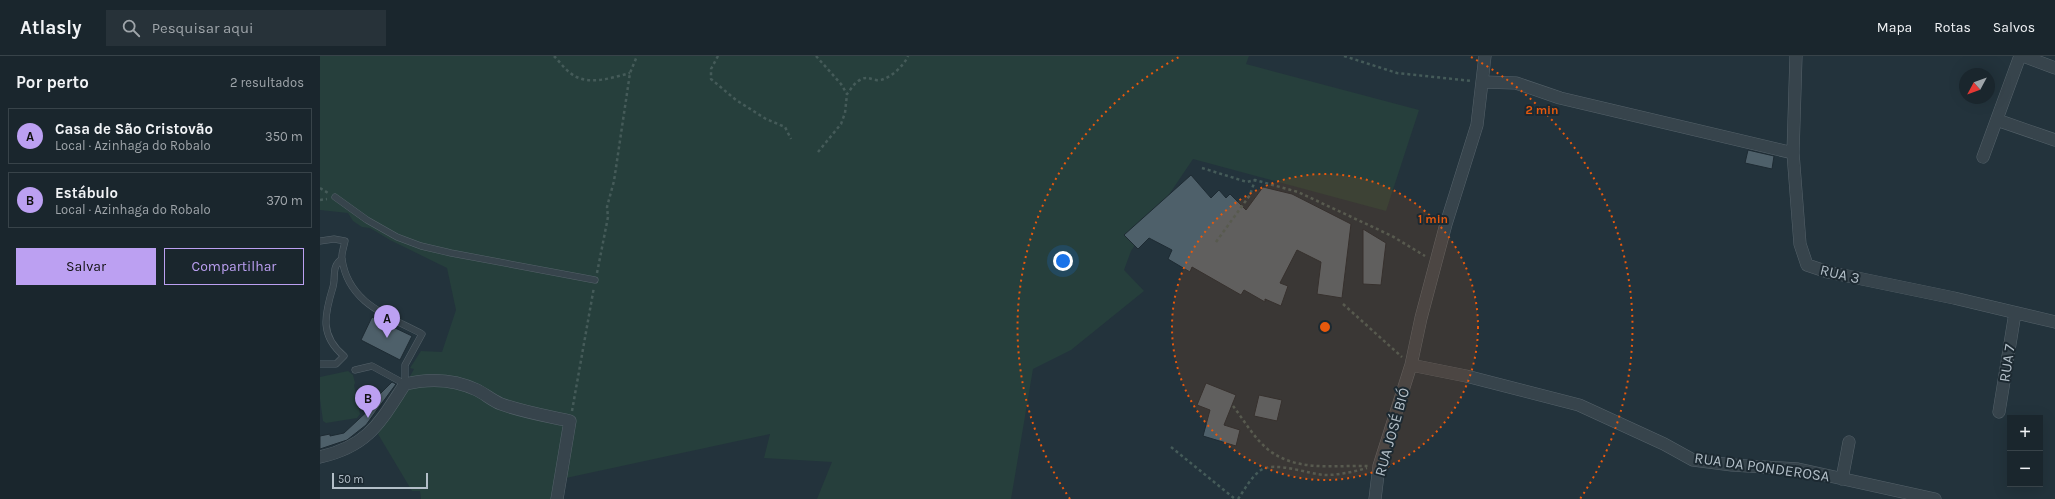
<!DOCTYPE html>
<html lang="pt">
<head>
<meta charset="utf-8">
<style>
  :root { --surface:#1a262d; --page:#273239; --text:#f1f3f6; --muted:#9fa5aa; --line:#384349; --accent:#bca0f2 }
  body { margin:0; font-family:Karla,sans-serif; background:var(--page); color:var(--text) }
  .controls { position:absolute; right:12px; bottom:12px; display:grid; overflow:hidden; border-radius:0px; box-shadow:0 4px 16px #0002 }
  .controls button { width:36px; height:36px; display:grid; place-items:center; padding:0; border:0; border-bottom:1px solid var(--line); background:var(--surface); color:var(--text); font:20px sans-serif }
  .compass { position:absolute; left:1639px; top:12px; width:36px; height:36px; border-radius:50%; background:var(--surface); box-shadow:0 4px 16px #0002; rotate:229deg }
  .scale { position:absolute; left:12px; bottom:10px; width:96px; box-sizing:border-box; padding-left:4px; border:2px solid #b3bfc8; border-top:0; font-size:11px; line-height:14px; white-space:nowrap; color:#b3bfc8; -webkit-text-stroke:3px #1c2931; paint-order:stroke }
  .you { position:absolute; left:743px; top:205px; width:14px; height:14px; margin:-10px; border:3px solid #fff; border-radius:50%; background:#1a73e8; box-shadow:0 0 0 6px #1a73e833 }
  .badge { display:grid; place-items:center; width:26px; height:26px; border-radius:50%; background:var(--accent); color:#111; font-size:13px; font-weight:700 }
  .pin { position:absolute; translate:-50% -33px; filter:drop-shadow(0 1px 2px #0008) }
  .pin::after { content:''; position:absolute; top:21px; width:14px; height:12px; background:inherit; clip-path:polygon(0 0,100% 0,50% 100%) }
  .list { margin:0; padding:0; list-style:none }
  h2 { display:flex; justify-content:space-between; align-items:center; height:52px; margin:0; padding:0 16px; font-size:17px }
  h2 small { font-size:13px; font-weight:400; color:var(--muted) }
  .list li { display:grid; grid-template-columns:26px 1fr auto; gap:12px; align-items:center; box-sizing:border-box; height:56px; margin:0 8px 8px; padding:0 8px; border:1px solid var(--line); border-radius:0px }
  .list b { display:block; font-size:15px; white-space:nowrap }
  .list p { margin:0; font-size:13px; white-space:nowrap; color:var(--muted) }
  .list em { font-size:13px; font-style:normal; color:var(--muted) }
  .actions { display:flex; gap:8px; padding:12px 16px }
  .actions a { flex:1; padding:9px 0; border:1px solid var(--accent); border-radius:0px; text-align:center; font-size:14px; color:var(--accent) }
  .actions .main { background:var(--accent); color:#111 }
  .icon { flex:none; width:22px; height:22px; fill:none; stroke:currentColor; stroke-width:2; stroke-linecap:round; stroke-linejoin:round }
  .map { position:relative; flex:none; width:1735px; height:443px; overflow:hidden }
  header { display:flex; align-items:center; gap:24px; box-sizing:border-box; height:56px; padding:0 20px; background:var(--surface); border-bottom:1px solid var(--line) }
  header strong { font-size:19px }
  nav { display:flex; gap:22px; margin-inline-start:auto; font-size:14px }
  .search { width:280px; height:36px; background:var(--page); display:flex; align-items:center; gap:10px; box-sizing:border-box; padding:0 14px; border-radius:0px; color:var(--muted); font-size:15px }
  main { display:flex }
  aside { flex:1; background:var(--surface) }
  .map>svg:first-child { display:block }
</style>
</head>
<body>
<header>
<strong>Atlasly</strong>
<div class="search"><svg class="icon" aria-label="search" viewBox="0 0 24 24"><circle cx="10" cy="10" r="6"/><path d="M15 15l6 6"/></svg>Pesquisar aqui</div>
<nav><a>Mapa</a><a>Rotas</a><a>Salvos</a></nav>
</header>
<main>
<aside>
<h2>Por perto<small>2 resultados</small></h2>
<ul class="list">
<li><span class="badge">A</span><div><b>Casa de São Cristovão</b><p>Local · Azinhaga do Robalo</p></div><em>350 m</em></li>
<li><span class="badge">B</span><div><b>Estábulo</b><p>Local · Azinhaga do Robalo</p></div><em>370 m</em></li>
</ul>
<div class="actions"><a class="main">Salvar</a><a>Compartilhar</a></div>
</aside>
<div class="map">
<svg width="1735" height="443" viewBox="0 0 1735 443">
  <rect width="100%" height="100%" fill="#23333c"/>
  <path fill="#263f3c" d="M0,0H929L926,8L1099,54L1066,155L873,103L811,195L804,214L824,235L751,294L713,313L691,443H497L512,406L444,402L450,378L246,422L233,443H101L100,435H92L58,378L94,313L90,312L101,295L122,296L136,254L127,212L70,184L50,172L42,171L33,165L28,157L0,154Z
    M28,315L33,319L35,327L34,329L40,358L37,362L6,367L3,365L0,343V321Z"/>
  <path fill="#4e606a" stroke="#1e2b33" d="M1428,94L1454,100L1452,113L1425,107Z
    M871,119L891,142L899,134L906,142L910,138L926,154L943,131L972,138L1031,168L1022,242L997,238L1001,206L977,194L960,227L968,230L961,250L945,243V246L924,234L921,239L872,211L870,216L848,203L852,194L829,182L818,193L804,179Z
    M1043,173L1066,187L1061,229L1043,228Z
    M52,261L92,280L80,304L41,284Z
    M72,326L76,328L46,369L27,384L0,393V380L10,378V380L24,377L53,350L51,347Z
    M886,327L916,339L904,369L920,374L916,390L883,380L890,354L877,349Z
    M939,339L962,344L957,365L934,360Z"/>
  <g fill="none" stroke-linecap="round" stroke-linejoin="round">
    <defs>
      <path id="service" d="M15,141L47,164L77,181L101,190L131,197L275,224
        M0,185L14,183L25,185C24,191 21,198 22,203C28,247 68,260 102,278L85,309V328L52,310L35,314
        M0,308H16L24,300C0,280 4,260 13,231C16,221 11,210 22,203"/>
      <path id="minor" d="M1476,0L1473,97L1480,188L1487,209L1508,216L1634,242L1735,266
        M1703,0L1735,12
        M1162,26L1196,27L1240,42L1473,97
        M1677,64L1735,84
        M1663,101L1700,0
        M1091,309L1146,320L1259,349L1344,388L1373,404L1412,409L1478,413L1615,443
        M1679,356L1695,257
        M0,401C49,390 60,366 85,328C110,322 134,323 157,334C165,338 173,345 181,348C203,356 227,360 250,365L237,443
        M1522,423L1529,386
        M1055,443L1059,410L1091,309L1101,262L1126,168L1157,69L1165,0"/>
    </defs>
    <use href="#service" stroke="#55626a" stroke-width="7"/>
    <use href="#minor" stroke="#55626a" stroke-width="13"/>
    <path stroke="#455b59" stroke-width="2.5" stroke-dasharray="3 3" stroke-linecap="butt" d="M234,0C239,5 244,12 249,16C266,31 291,22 310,17
      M398,0L391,13V23L416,44L446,63L465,71L471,83
      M496,0L521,28L527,38C531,33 535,26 540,24C546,20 550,23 556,24C567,26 584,10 588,0
      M1024,0L1077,17L1152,25
      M498,96L521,68L525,57L527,38
      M882,112L927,126L935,124L978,136L1072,180L1105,200
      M0,132L8,137
      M0,144L7,143
      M896,186L930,139L935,124
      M277,217L288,161L287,151L294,125L310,17L317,0
      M1023,248L1082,301
      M913,350C924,364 935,384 950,395C978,416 1016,409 1048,410
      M252,355L274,231
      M851,391L915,443
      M918,443C925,433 931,421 941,414C955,405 988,418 1005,419C1019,419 1033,416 1047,412"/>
    <use href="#service" stroke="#37444c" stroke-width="6"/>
    <use href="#minor" stroke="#37444c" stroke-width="12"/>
  </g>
  <circle cx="1005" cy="271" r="153" fill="#e8590c" fill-opacity=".12"/>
  <g fill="none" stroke="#e8590c" stroke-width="2" stroke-dasharray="2 4">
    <circle cx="1005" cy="271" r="153"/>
    <path d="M750 443A307 307 0 0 1 859 1M1151 1A307 307 0 0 1 1260 443"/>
  </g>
  <g text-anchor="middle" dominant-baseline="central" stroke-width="4" stroke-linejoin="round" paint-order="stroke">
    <g font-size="15" fill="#b3bfc8" stroke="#1c2931">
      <text transform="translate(1520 218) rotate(13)">RUA 3</text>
      <text transform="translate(1687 307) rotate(-81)">RUA 7</text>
      <text transform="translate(1072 376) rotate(-74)">RUA JOSÉ BIÓ</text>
      <text transform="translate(1442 411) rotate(8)">RUA DA PONDEROSA</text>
    </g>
  </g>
  <circle cx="1005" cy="271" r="6" fill="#e8590c" stroke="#1c2931" stroke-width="2"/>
  <g font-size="12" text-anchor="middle" font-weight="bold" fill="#e8590c" stroke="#1c2931" stroke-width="4" stroke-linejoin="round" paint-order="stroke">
    <text x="1222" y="58">2 min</text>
    <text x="1113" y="167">1 min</text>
  </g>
</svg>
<div class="controls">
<button>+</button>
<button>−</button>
</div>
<svg class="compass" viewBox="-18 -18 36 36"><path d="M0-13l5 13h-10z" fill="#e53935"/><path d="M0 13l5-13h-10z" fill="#9fa5aa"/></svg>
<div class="scale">50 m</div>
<div class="you"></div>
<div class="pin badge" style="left:67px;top:282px">A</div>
<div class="pin badge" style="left:48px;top:362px">B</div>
</div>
</main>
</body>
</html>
